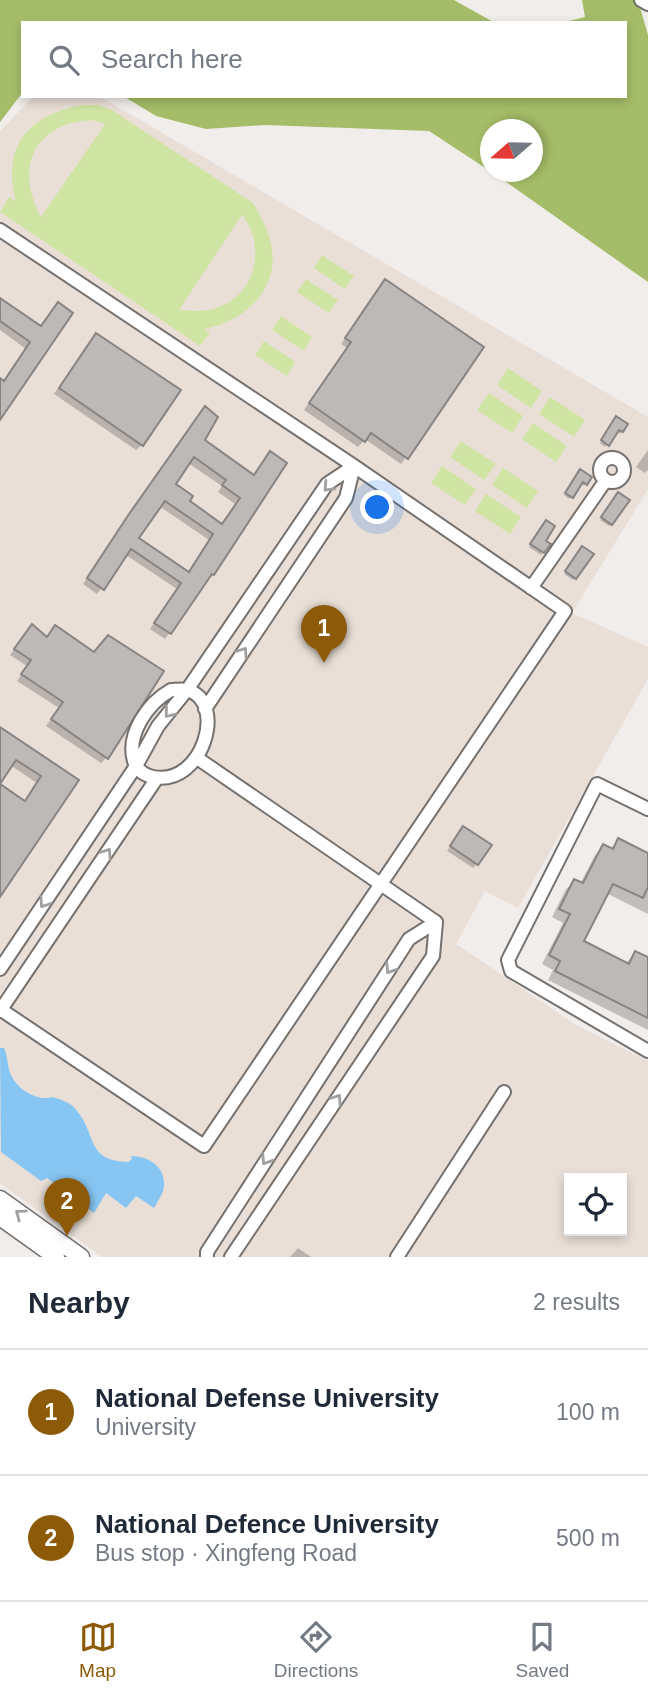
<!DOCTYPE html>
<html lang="en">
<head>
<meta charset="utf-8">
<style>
  :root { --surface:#fff; --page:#f6f6f7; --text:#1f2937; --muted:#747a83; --line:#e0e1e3; --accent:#8d5a07 }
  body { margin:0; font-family:Helvetica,sans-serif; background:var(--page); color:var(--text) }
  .controls { position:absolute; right:21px; bottom:21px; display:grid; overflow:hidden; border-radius:0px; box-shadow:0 4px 10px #0003 }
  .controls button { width:63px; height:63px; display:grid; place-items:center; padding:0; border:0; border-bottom:2px solid var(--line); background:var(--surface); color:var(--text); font:35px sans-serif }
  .compass { position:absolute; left:480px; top:119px; width:63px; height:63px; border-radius:50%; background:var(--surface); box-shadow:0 4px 10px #0003; rotate:250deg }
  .you { position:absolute; left:378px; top:508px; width:24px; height:24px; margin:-18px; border:5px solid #fff; border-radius:50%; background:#1a73e8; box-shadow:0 0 0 10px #1a73e833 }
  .badge { display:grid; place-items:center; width:46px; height:46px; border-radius:50%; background:var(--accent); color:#fff; font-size:23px; font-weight:700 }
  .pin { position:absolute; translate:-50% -58px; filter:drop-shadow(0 2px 4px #0008) }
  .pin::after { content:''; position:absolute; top:37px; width:24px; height:21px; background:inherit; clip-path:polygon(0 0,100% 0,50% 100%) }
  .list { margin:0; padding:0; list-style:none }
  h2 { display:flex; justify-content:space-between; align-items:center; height:91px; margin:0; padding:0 28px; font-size:30px }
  h2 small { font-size:23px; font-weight:400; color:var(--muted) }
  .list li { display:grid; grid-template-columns:46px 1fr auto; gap:21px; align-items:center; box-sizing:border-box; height:126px; padding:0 28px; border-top:2px solid var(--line) }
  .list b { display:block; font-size:26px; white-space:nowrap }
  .list p { margin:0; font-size:23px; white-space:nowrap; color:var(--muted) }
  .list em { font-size:23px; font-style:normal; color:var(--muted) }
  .icon { flex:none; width:38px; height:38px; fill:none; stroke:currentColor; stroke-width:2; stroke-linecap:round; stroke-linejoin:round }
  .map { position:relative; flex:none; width:648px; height:1257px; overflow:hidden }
  .search { position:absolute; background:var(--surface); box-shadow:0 4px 10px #0003; left:21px; right:21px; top:21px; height:77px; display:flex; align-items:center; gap:18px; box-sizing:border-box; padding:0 24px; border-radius:0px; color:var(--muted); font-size:26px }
  .sheet { height:343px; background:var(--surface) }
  nav { display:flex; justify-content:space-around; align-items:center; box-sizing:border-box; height:98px; border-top:2px solid var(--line); background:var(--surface); font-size:19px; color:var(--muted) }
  nav a { display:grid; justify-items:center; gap:4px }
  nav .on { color:var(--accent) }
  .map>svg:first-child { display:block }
</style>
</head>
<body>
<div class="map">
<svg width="648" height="1257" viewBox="0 0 648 1257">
  <rect width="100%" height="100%" fill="#f0edea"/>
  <path fill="#e9dfd7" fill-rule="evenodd" d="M34,96H99L648,417V489L572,613L648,647V679L518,908L485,891L456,944L576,1025L648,1061V1257H102L0,1183V131ZM569,1178H622V1231H569Z"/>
  <path fill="#d0e4a4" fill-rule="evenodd" d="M83,105H98L112,110L253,203C261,216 268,229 271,244C281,288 245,322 204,329L210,333L200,346L0,212L9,197L16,201C1,146 29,114 83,105ZM92,120L105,124L41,217C14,168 34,123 92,120ZM242,215C267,246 256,296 216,308C203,312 192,311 179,310Z
    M322,255L354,276L345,289L314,268Z
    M306,279L338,300L329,313L297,292Z
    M281,316L312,337L304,351L272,330Z
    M264,341L295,362L287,376L255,355Z
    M508,368L542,391L531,408L497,385Z
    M489,393L523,416L512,433L477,410Z
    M550,397L585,420L574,437L539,414Z
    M533,423L567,446L556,462L522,439Z
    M461,441L496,464L484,480L450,457Z
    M442,466L476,489L465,505L431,483Z
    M503,468L538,491L527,508L492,485Z
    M486,494L521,517L510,534L475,511Z"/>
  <path fill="#a5bd68" d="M0,0H454L495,23H23V92L0,122Z
    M582,0H638L648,35V282L492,172H532V130H490V171L429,131L265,125L206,129L156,116L123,96H625V23H561L585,17Z"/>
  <path fill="#87c6f3" d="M0,1048H4C8,1056 7,1067 11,1075C18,1090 38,1102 53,1097C62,1100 72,1103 77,1111C97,1135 86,1161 128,1162L132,1159L131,1156C149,1156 166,1167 164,1187C163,1194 157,1202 154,1208L136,1196L126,1208L106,1193L94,1213L47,1178L41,1181L1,1152Z"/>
  <path fill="#0003" fill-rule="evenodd" d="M380,287L482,347L401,464L365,439L358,447L304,410L347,348L341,344Z
    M0,300L40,328L58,304L0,417V380L3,382L26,349L0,330Z
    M91,340L142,445L136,450L54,394Z
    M200,414L203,440L253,476L265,459L212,574L165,639L150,629L177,589L126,555L97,594L83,584L122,525ZM188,463L222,486L218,492L235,504L221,525L187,502L173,484ZM159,506L209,540L187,573L136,539Z
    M614,421L622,431L620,434L616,431L605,447L600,443Z
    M648,450V470L645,473L636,467Z
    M578,473L586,483L584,486L580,483L569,499L564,495Z
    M616,496L611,524L609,526L600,520Z
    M544,524L543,552L541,555L529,547Z
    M580,550L575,578L573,580L564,574Z
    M55,627L106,758L101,763L46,726L59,708L17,681L27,666L10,655L26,632L46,638Z
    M0,729L77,781L0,894V786L24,802L37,783L10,765L0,781Z
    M459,832L477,864L473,868L447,851Z
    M619,840L648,855V914L606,893L582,942L625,964L635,953L648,959V1030L548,980L553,970L542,964L563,923L552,917L566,889L575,881L580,884L595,855L603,846L610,849Z
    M298,1248L311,1257H290Z"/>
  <path fill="#bdb9b7" stroke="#878482" stroke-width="2" fill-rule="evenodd" d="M385,279L484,347L408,459L371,433L365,442L309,403L351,342L345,338Z
    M0,298L41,326L58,302L73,313L0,420V378L4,381L30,342L0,321Z
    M96,333L181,390L143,446L59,388Z
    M205,406L218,417L205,440L254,475L270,451L287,463L214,575L212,574L171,634L154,623L181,583L131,549L104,590L87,578L127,517ZM194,457L226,480L222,485L240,498L222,524L190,501L193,496L176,484ZM165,501L213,534L189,572L139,538Z
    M616,416L628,424L623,432L619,430L609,446L601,440Z
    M580,469L592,477L587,485L583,482L573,498L565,493Z
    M618,492L630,500L612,525L601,517Z
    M546,520L555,526L546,541L551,544L544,553L530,544Z
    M582,546L594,554L576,579L565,571Z
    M32,624L47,637L55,625L94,652L108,635L164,671L108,759L51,719L63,702L21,674L31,660L14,649Z
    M0,727L79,780L0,897V784L25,801L41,776L16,760L0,784Z
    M463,826L492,845L478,865L450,846Z
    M618,838L648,853V887L643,898L613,884L584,941L629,964L635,951L648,957V1018L555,971L560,961L549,955L570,914L559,909L574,879L583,883L603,844L613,849Z"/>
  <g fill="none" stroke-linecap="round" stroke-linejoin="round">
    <defs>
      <path id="minor" d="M641,0L648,4
        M0,230L354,466L565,611L204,1146L0,1009
        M600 470a12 12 0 1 1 24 0a12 12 0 1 1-24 0Z
        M531,588L606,480
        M171,690C175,690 182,689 187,690C228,701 203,787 153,777C144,775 137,770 134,761C126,734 148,703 171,690Z
        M197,758L436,922
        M648,809L597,784L508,960L511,971L648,1051
        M0,969L136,766L158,726L187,690L327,484L354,466L346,498L205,709
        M0,1011L157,778
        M207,1257V1252L409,939L436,922
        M231,1257L433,956L436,922
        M397,1257L504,1092"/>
      <path id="major" d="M0,1199L81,1257
        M0,1217L56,1257"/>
    </defs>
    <use href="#minor" stroke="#74716e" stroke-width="16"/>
    <use href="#major" stroke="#74716e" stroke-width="19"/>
    <use href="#minor" stroke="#fff" stroke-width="12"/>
    <use href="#major" stroke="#fff" stroke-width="16"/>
  </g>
  <defs><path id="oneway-chevron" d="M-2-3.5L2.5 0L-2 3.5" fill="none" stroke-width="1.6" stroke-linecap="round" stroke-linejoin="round" transform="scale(1.75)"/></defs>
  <g stroke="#a1a0a0">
    <use href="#oneway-chevron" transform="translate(328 487) rotate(133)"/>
    <use href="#oneway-chevron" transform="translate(243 652) rotate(-56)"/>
    <use href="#oneway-chevron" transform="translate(169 713) rotate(129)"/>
    <use href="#oneway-chevron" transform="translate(107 853) rotate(-56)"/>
    <use href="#oneway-chevron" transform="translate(44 903) rotate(124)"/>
    <use href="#oneway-chevron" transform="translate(390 969) rotate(123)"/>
    <use href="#oneway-chevron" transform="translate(337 1099) rotate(-56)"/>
    <use href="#oneway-chevron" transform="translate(266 1160) rotate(123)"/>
    <use href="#oneway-chevron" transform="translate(20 1214) rotate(-144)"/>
  </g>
</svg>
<div class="controls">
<button><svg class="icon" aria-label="locate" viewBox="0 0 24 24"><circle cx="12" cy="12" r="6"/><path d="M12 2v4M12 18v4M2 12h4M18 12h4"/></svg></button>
</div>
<svg class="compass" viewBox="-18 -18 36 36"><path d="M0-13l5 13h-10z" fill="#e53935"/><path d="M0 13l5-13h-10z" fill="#747a83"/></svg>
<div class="you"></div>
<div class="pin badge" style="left:324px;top:663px">1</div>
<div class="pin badge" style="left:67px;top:1236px">2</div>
<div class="search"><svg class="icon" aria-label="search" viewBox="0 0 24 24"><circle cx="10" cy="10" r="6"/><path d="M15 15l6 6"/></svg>Search here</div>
</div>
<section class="sheet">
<h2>Nearby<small>2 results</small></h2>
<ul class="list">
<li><span class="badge">1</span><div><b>National Defense University</b><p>University</p></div><em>100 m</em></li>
<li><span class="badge">2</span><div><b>National Defence University</b><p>Bus stop · Xingfeng Road</p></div><em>500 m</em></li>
</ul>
</section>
<nav>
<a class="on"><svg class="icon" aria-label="map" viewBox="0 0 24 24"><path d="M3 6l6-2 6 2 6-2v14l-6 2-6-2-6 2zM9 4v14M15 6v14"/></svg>Map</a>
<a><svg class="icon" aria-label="directions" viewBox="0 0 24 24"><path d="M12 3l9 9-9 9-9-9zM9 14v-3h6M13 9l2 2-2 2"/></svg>Directions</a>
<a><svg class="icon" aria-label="saved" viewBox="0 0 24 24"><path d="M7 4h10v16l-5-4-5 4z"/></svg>Saved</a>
</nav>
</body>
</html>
